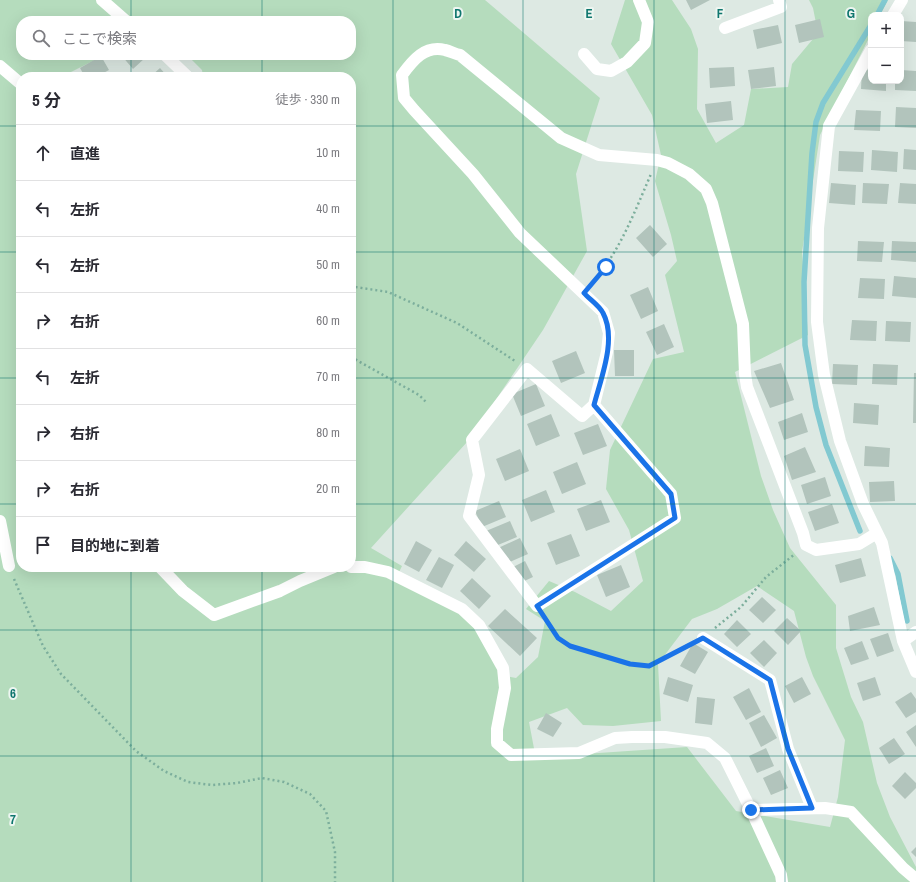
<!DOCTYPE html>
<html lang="ja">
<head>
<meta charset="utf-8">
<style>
  :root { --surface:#fff; --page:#f2f2f3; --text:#2b2b33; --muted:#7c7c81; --line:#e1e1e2 }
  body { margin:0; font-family:"Archivo Narrow","Noto Sans JP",sans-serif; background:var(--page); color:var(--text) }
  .controls { position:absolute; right:12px; top:12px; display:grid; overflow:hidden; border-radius:8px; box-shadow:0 4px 16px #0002 }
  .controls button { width:36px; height:36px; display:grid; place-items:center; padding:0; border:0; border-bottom:1px solid var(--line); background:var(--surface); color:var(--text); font:20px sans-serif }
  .stop { position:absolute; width:12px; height:12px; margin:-9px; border:3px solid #1a73e8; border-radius:50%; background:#fff }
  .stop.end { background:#1a73e8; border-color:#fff; box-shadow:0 1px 4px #0008 }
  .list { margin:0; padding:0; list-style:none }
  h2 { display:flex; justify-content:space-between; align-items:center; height:52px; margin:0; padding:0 16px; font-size:17px }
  h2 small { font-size:13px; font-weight:400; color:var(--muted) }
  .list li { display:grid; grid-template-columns:26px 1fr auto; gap:12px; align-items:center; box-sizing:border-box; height:56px; padding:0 16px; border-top:1px solid var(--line) }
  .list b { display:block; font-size:15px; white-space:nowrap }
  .list em { font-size:13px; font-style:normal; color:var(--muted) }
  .icon { flex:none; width:22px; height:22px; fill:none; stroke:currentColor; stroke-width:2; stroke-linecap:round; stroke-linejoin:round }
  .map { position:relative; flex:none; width:916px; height:882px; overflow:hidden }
  .search { position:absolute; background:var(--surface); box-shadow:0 4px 16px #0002; left:16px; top:16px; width:340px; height:44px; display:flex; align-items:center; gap:10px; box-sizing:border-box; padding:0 14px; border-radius:16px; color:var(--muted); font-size:15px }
  .panel { position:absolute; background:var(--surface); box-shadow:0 4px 16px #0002; left:16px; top:72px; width:340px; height:500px; border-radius:16px }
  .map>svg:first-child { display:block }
</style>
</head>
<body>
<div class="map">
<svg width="916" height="882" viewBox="0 0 916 882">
  <rect width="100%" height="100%" fill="#dde9e3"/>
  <path fill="#b5dcbd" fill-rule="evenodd" d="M0,0H485L600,98L576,174L587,251L543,330L468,441L371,548L402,566L397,576L473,620L505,676L516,678L538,657L545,621L526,609L549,581L575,592L611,611L643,581L629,530L606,489L610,450L653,359L684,352L665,275L677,261L671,235L655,181L661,155L652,115L611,44L625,0H672L691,29L698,49L697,109L716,143L744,125L751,89L788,87L792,64L818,33L813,8L809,0H888L880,15H871V34L820,135L802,252L808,335L735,372L761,476L773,510L790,548L836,605V648L851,697L863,722L877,783L890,817L916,867V882H0ZM21,21H351V55H187L202,70L203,77H351V567H21V77H61L105,55H21ZM757,586L794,611L806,657L813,676L845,740L838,797L830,827L736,811L687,747L569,755L536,759L529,722L567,708L583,725L613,726L661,721L658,664L692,619L717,609Z"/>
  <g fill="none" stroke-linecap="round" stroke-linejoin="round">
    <path stroke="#82c9d1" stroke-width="5.5" d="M877,15L885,0
      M860,531L826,445L816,407L805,345L804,282L812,153L816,122L823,103L871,25
      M890,558L898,574L907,621"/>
  </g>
  <path fill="#b2c4bc" d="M686,0H710L691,10Z
    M820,19L824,37L799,43L795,25Z
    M901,21L916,22V42L901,41Z
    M778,25L782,43L757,49L753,30Z
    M121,55H142L145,58L133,69Z
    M101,56L109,70L96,77H85L80,68Z
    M734,67L735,86L710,88L709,68Z
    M774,67L776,86L751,89L748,70Z
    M160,68L168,77H150Z
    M862,69L871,70V81H886V91L861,89Z
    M901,70L916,71V91L895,90V81H901Z
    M731,101L733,120L707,123L705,104Z
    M896,107L916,108V128L895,127Z
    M856,110L881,111L880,131L854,130Z
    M904,149L916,150V170L903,169Z
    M872,150L898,152L897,172L871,170Z
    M839,151L864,152L863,172L838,171Z
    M831,183L856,185L855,205L829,203Z
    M863,183L889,184L887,204L862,203Z
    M900,183L916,184V204L898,203Z
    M650,225L667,244L653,257L636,238Z
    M858,241L884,242L882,262L857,261Z
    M892,241L916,242V262L891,260Z
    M894,276L916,278V298L892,296Z
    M860,278L885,279L884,299L858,298Z
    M648,287L658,311L641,319L630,295Z
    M852,320L877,321L876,341L850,340Z
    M886,321L911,322L910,342L885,341Z
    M664,324L674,347L657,355L646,332Z
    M614,350H634V376H615Z
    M576,351L585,373L561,383L552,361Z
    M781,363L794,400L770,408L754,371Z
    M833,364L858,365L857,385L832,384Z
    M873,364L898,365L897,385L872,384Z
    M914,373H916V423H913Z
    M536,384L545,406L521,416L512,394Z
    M854,403L879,405L878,425L853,423Z
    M802,413L808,432L784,440L778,422Z
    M551,414L560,436L536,446L527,424Z
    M598,424L607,446L583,455L574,433Z
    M865,446L890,448L889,467L864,466Z
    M805,447L816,472L792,480L784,456Z
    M520,449L529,471L505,481L496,459Z
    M577,462L586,484L562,494L553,472Z
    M825,477L831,496L807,504L801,485Z
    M894,481L895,501L870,502L869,482Z
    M546,490L555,512L531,522L522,500Z
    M601,500L610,522L586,531L577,509Z
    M499,501L506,517L482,527L475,511Z
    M832,504L839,523L815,531L808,512Z
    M510,521L517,537L493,547L486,531Z
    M571,534L580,556L556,565L547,543Z
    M520,538L528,554L503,565L496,549Z
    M416,541L432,550L419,572L404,564Z
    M466,541L486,559L474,572L454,555Z
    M439,557L454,565L442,588L426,580Z
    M861,558L866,576L840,583L835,565Z
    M525,561L533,577L518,584L511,568Z
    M621,565L630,587L606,597L597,575Z
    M472,578L491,596L479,609L460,591Z
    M762,597L776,610L763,623L749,610Z
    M874,607L880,625L850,631L848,616Z
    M505,609L537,638L520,656L488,626Z
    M787,618L801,631L788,645L774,631Z
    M737,620L751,634L737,647L724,634Z
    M888,633L894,651L877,657L870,639Z
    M764,640L777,653L764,667L750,653Z
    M862,641L869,659L851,665L844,648Z
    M693,643L708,652L695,674L680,666Z
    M668,677L693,685L688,702L663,694Z
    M802,677L811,694L794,703L785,686Z
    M875,677L881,695L863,701L857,683Z
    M749,688L761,712L746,720L733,697Z
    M911,692L916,699V712L906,718L895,702Z
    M697,697L715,699L712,725L695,723Z
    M546,713L562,723L553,737L537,729Z
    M764,715L777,738L761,747L749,723Z
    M916,725V747L906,732Z
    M894,738L905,754L889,764L879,748Z
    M766,748L774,766L757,773L749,756Z
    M780,770L788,788L771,795L763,778Z
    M905,772L916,783V788L905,799L892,786Z
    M916,847V857L911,852Z"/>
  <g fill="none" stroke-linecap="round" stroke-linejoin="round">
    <path stroke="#7cae9c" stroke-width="2.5" stroke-dasharray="2 3" stroke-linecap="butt" d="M593,282C620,251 635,211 651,174
      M351,289L355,287L388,292L457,323L515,361
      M351,357L419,395L426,402
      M14,579L43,646L61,674L136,751L164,771L188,782L212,785L237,783L262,778L284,782L310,794L326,811L335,852V882
      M546,619L558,639L570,646L630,664L649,666L690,645
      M715,628L741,607L766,577L795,554"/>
    <path stroke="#fff" stroke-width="12" d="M102,0L126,21
      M893,15L902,0
      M725,28L781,7L779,0
      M871,50L829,126L818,228L817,322L824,375L840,441L863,504L882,543L903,641L916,672
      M584,54L597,69L611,71L627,62L645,43L648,22L639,0
      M165,55L188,77
      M0,66L21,84
      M594,405L671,494L675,518L537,606L469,516L479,475L472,440L527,369L582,416L594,405L607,352L609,333L603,312L520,233L473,174L414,110L404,98L402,75C413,60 425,45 445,50C450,51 455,54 460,55L561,138L599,155L657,160L668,163L689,174L706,189L712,203L743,324L745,374L747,387L803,533L806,545L816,550L859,544L877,533
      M0,521L9,566
      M160,567L183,591L214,615L280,591L300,581L334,567
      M351,567H365L388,572L462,609L479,625L503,668L505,688L497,729V743L511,755L579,753L615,738L632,737H665L707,743L725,758L751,810L825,808L851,812L903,868L916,879
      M703,638L770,680L788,749L812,808
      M903,641L916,632
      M751,810L781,875L782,882"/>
  </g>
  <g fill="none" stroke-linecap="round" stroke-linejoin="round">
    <path stroke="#1a73e8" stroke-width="5" d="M606,267L584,293C589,299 599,305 603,313C617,339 601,378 594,405L671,494L675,518L537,606L558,638L570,646L630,664L649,666L703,638L770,680L788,749L812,808L751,810"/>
  </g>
  <path fill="none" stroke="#0f766e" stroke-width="1" stroke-opacity="0.55" d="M131,0V21M262,0V21M393,0V882M523,0V882M654,0V882M785,0V882M131,55V77M262,55V77M0,126H21M351,126H916M0,252H21M351,252H916M0,378H21M351,378H916M0,504H21M351,504H916M131,567V882M262,567V882M0,630H916M0,756H916"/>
  <g font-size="13" text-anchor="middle" font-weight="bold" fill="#0f766e" stroke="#edf6f1" stroke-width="4" stroke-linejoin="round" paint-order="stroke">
    <text x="458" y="18">D</text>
    <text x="589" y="18">E</text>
    <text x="720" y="18">F</text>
    <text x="851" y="18">G</text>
    <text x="13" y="698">6</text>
    <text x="13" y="824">7</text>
  </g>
</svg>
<div class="controls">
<button>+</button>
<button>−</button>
</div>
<div class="stop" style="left:606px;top:267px"></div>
<div class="stop end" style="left:751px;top:810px"></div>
<div class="search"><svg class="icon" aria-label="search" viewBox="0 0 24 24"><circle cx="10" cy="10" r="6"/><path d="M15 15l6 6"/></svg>ここで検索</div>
<section class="panel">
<h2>5 分<small>徒歩 · 330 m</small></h2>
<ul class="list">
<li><svg class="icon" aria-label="ahead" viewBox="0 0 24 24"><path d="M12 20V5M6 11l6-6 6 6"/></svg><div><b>直進</b></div><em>10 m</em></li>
<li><svg class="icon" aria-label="left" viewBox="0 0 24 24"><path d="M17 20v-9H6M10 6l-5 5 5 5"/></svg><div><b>左折</b></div><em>40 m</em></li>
<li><svg class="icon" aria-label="left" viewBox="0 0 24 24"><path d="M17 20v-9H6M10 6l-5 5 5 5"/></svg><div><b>左折</b></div><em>50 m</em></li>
<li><svg class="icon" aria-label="right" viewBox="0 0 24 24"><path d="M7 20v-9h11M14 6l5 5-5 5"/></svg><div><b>右折</b></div><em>60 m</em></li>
<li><svg class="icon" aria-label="left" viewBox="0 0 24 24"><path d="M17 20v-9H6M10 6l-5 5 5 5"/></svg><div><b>左折</b></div><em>70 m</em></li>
<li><svg class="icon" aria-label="right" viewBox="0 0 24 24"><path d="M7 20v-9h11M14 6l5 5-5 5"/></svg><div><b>右折</b></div><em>80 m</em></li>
<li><svg class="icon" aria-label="right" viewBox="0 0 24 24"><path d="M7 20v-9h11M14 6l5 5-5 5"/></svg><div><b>右折</b></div><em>20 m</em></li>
<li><svg class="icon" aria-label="arrive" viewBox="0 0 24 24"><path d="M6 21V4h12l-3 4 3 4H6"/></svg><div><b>目的地に到着</b></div></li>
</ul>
</section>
</div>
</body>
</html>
